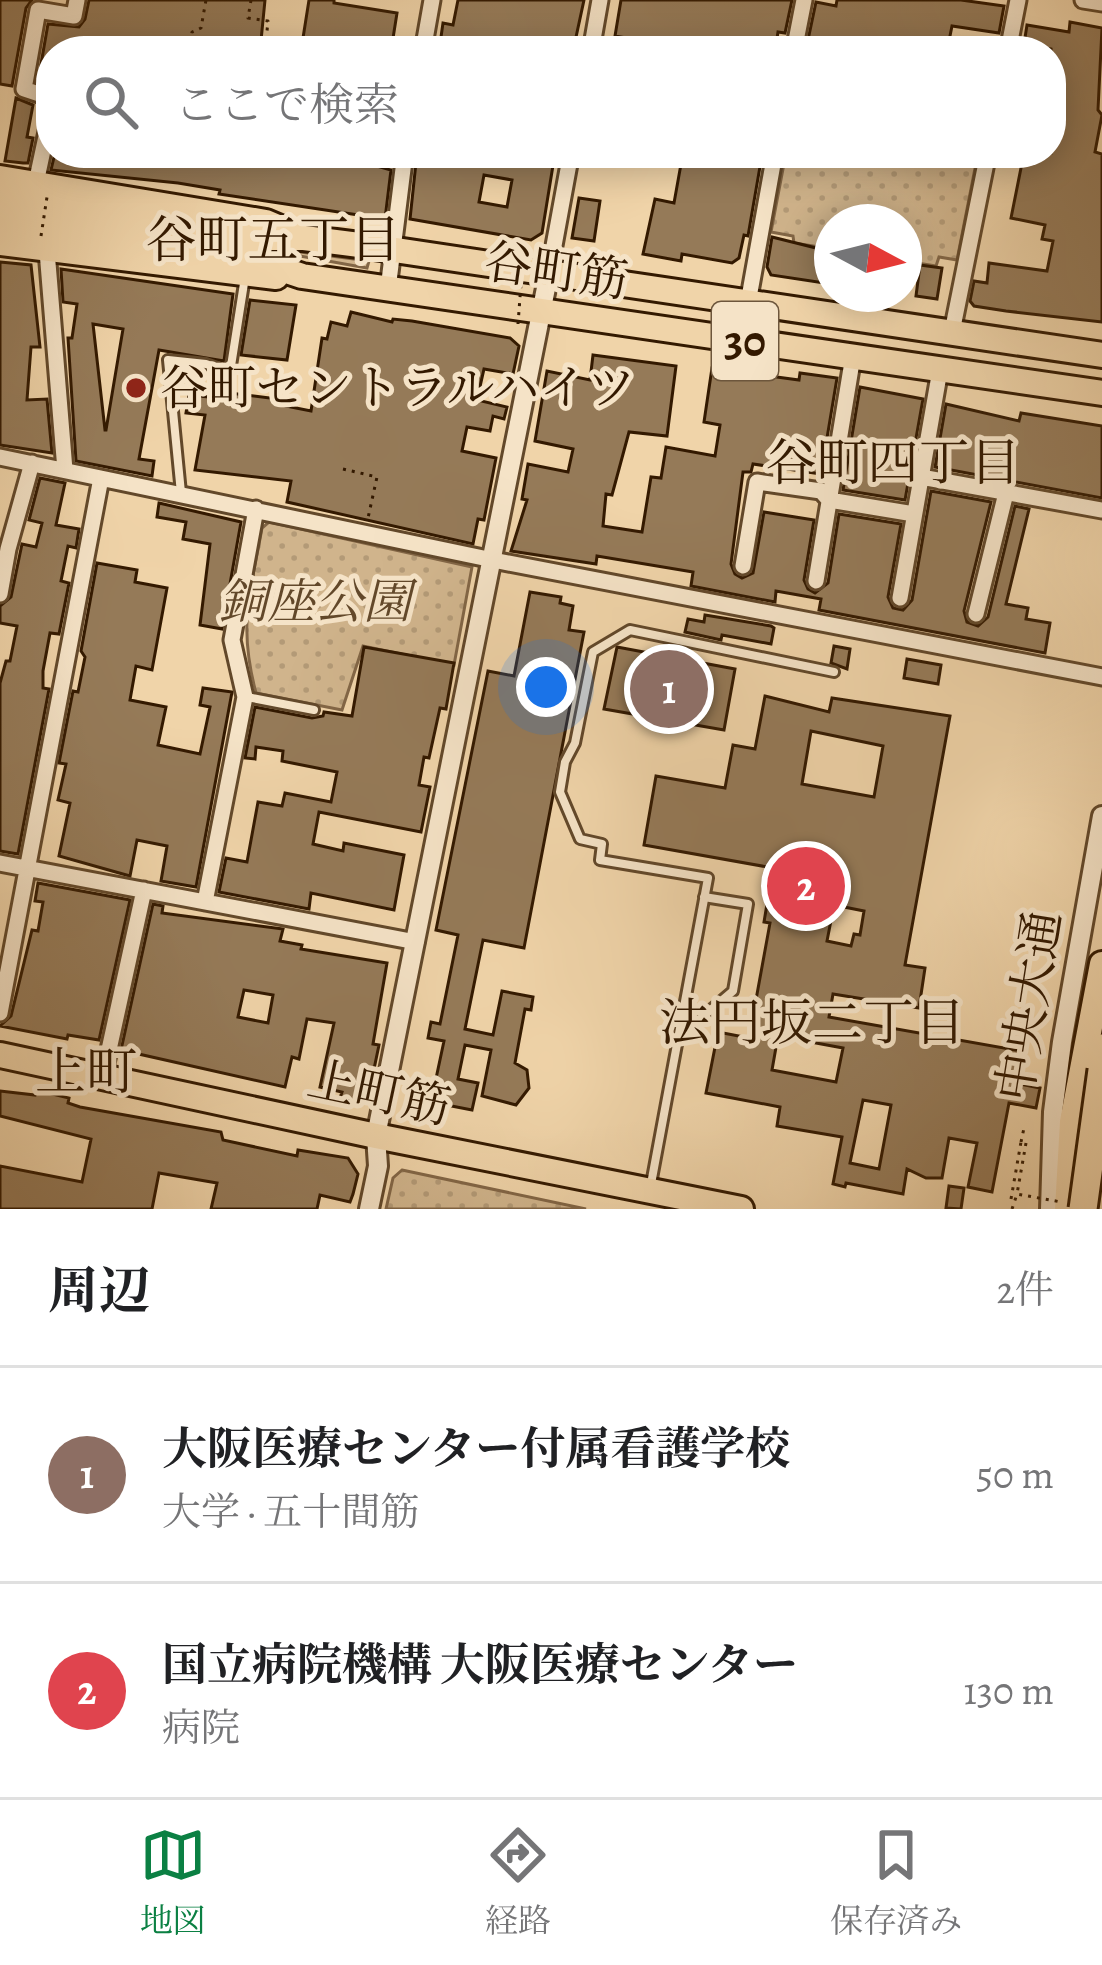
<!DOCTYPE html>
<html lang="ja">
<head>
<meta charset="utf-8">
<style>
  :root { --surface:#fff; --page:#f6f6f6; --text:#202124; --muted:#757577; --line:#e0e0e0; --accent:#0b8043 }
  body { margin:0; font-family:Alegreya,"Noto Serif JP",serif; background:var(--page); color:var(--text) }
  .compass { position:absolute; left:814px; top:204px; width:108px; height:108px; border-radius:50%; background:var(--surface); box-shadow:0 6px 30px #0003; rotate:97deg }
  .you { position:absolute; left:546px; top:687px; width:42px; height:42px; margin:-30px; border:9px solid #fff; border-radius:50%; background:#1a73e8; box-shadow:0 0 0 18px #1a73e833 }
  .badge { display:grid; place-items:center; width:78px; height:78px; border-radius:50%; background:var(--accent); color:#fff; font-size:39px; font-weight:700 }
  .pin { position:absolute; translate:-50% -50%; border:6px solid #fff; box-shadow:0 3px 12px #0006 }
  .list { margin:0; padding:0; list-style:none }
  h2 { display:flex; justify-content:space-between; align-items:center; height:156px; margin:0; padding:0 48px; font-size:51px }
  h2 small { font-size:39px; font-weight:400; color:var(--muted) }
  .list li { display:grid; grid-template-columns:78px 1fr auto; gap:36px; align-items:center; box-sizing:border-box; height:216px; padding:0 48px; border-top:3px solid var(--line) }
  .list b { display:block; font-size:45px; white-space:nowrap }
  .list p { margin:0; font-size:39px; white-space:nowrap; color:var(--muted) }
  .list em { font-size:39px; font-style:normal; color:var(--muted) }
  .icon { flex:none; width:66px; height:66px; fill:none; stroke:currentColor; stroke-width:2; stroke-linecap:round; stroke-linejoin:round }
  .map { position:relative; flex:none; width:1102px; height:1209px; overflow:hidden }
  .search { position:absolute; background:var(--surface); box-shadow:0 6px 30px #0003; left:36px; right:36px; top:36px; height:132px; display:flex; align-items:center; gap:30px; box-sizing:border-box; padding:0 42px; border-radius:48px; color:var(--muted); font-size:45px }
  .sheet { height:588px; background:var(--surface) }
  nav { display:flex; justify-content:space-around; align-items:center; box-sizing:border-box; height:168px; border-top:3px solid var(--line); background:var(--surface); font-size:33px; color:var(--muted) }
  nav a { display:grid; justify-items:center; gap:6px }
  nav .on { color:var(--accent) }
  .map>svg:first-child { display:block }
</style>
</head>
<body>
<div class="map">
<svg width="1102" height="1209" viewBox="0 0 1102 1209">
  <defs>
    <pattern id="park-dots" width="8" height="8" patternUnits="userSpaceOnUse" patternTransform="scale(3)"><rect width="8" height="8" fill="#d0b48c"/><path d="M2 2h.1M6 6h.1" fill="none" stroke="#b39a77" stroke-width="1.8" stroke-linecap="round"/></pattern>
  </defs>
  <rect width="100%" height="100%" fill="#f0d4a9"/>
  <filter id="stains"><feTurbulence type="fractalNoise" baseFrequency=".00167" numOctaves="4"/><feColorMatrix values="0 0 0 0 .2 0 0 0 0 .09 0 0 0 0 .02 0 0 0 .5 -.17"/></filter>
  <radialGradient id="worn" r=".72"><stop offset=".6" stop-color="#630" stop-opacity="0"/><stop offset="1" stop-color="#630" stop-opacity=".3"/></radialGradient>
  <path fill="#d0b48c" stroke="#826646" stroke-width="3" d="M216,241L369,261L367,268Z"/>
  <path fill="url(#park-dots)" stroke="#826646" stroke-width="3" d="M786,153H978L957,260L939,257L936,266L904,261V222H832V249L794,243L793,236L771,232Z
    M269,522L472,567L454,665L363,646L342,710L256,693C238,625 250,595 262,528Z
    M402,1170L586,1209H386L393,1178Z"/>
  <path fill="#957a58" stroke="#331900" stroke-width="3" fill-rule="evenodd" d="M0,0H32L26,8L12,86L0,84Z
    M89,0H265L260,51H51V85L38,81L48,24L79,27L85,19Z
    M309,0H334V3L397,13L391,51H315L317,40L303,38Z
    M458,0H584L573,51H439L443,23L453,25Z
    M621,0H792L785,33L778,32L775,51H700L615,36Z
    M837,0H961L1004,6L999,33L952,26L947,51H823L824,44L808,40L816,2L836,6Z
    M1070,22L1102,28L1098,110L1102,115L1095,152L1102,154V322L1006,311L974,306L970,301L974,281L987,283L989,263L1047,271L1053,241L1042,239L1045,225L1011,218L1024,153H1051V49L1024,44L1027,25L1069,32Z
    M16,98L33,105L27,137L33,138L28,163H23L5,161Z
    M55,153H331L391,170L385,219L219,194L220,190L178,183L51,170Z
    M417,153H555L542,233L531,240L410,219ZM484,175L512,180L507,207L479,202Z
    M683,153L762,155L748,236L744,235L739,258L732,263L682,254L681,261L643,254L655,199L674,203Z
    M579,198L600,201L594,241L572,238Z
    M772,237L832,252L831,284L771,275L767,267Z
    M0,262L31,265L40,347H31L27,400L47,399L52,453L0,445Z
    M920,265L942,268L937,299L916,296Z
    M61,269L233,294L224,361L159,350L139,459L154,461L152,476L76,461L68,338H72L77,304L63,302ZM93,324L123,329L106,430H105Z
    M250,300L296,305L287,360L241,355Z
    M351,312L392,322L393,319L412,321L510,338L519,346L513,374L484,369L477,400L507,407L504,419L493,416L490,431L467,427L462,451L496,458L484,520L478,519L473,544L287,502L291,481L195,470L205,415L186,413L189,395L220,398L221,392L286,400V406L311,411L322,338L327,339L331,322L347,326Z
    M593,355L676,366L667,436L629,432L612,495L606,494L603,526L642,532L651,477L661,478L666,447L715,456L720,425L704,422L712,368L799,380L800,373L837,378L821,474L753,464L751,472H743L731,564L735,574L742,578L753,573L764,512L814,520L804,580L808,589L815,593L828,583L839,514L901,524L888,597L893,608L903,610L912,600L931,491L991,502L964,611L967,622L978,626L988,617L1015,506L1029,509L1006,604L1028,608L1026,619L1050,623L1045,653L819,610L821,599L776,591L775,602L691,586L693,572L597,556L596,564L511,551L527,500L522,499L528,464L568,472L573,449L535,441L547,371L590,380Z
    M860,387L923,399L905,500L843,490Z
    M946,404L1019,421L1021,413L1102,426V498L935,467Z
    M40,478L65,483L56,525L79,529L76,548L68,546L61,581L69,583L59,634L50,633L43,671V688L49,689L18,854L0,851V683L6,661H10L17,626L0,623V606L11,597L22,544L36,547L42,523L29,520Z
    M159,503L241,522L222,629L200,625L210,544L183,539L186,522L157,517Z
    M97,563L137,570L135,582L167,588L152,670L136,666L130,700L166,707L158,745L200,754L210,707L200,705L203,688L232,692L196,887L161,881L167,846L137,840L130,876L59,856L70,803L58,800L66,764L59,763L73,691L78,692L85,657L81,651Z
    M530,592L561,597L560,603L573,606L569,630L584,632L524,948L483,940L465,1029L493,1035L502,991L533,997L531,1010L525,1009L515,1063L527,1070L529,1088L516,1105L482,1096L491,1050L465,1045L458,1079L478,1083L472,1110L431,1102L444,1041L428,1038L431,1022L440,1024L458,935L436,930L488,671L514,676Z
    M705,615L771,626L774,628L771,644L722,635L721,640L685,632L688,619L704,622Z
    M834,646L850,649L847,669L831,663Z
    M364,647L454,663L446,709L440,708L429,758L424,757L419,785L430,787L421,832L319,812L313,844L343,851L344,843L404,855L394,910L311,893L309,909L219,892L226,858L247,862L258,802L282,806L285,793L331,802L337,772L282,761L283,751L256,747L255,759L245,758L255,707L312,718L323,716L324,712L352,716Z
    M617,647L735,669L724,730L604,709Z
    M907,659L941,665L938,684L904,678Z
    M765,696L829,712L832,698L950,716L905,965L925,968L919,1008L833,994L829,1017L1021,1051L1015,1083L1040,1088L1036,1108L1009,1103L992,1192L968,1187L977,1143L949,1138L942,1178H926L907,1169L903,1194L846,1183L845,1187L833,1184L842,1137L777,1126L780,1107L706,1093L718,1032L749,1038L770,923L764,922L773,868L644,845L656,776L725,788L733,745L755,749ZM811,731L883,746L874,797L802,784ZM834,905L864,911L860,935L854,934L851,946L827,941ZM778,1036L843,1048L836,1082L772,1070ZM863,1100L891,1105L879,1169L850,1163Z
    M38,883L130,900L99,1040L68,1035L67,1039L0,1026L11,1016L32,930L38,931L43,902L35,901Z
    M153,904L163,906L162,913L283,929L280,941L302,945L301,949L387,963L373,1044L379,1045L369,1093L355,1102L340,1098L342,1092L320,1087L334,1023L307,1019L299,1059L292,1057L285,1087L121,1050ZM244,990L273,995L268,1023L238,1017Z
    M36,1090L69,1098L68,1103L80,1107L221,1132L223,1140L297,1156L298,1150L348,1158L358,1174L353,1194L350,1202L320,1195L317,1209H211L217,1183L159,1173L152,1209H0V1166L82,1182L91,1139L0,1116V1091L35,1095Z
    M949,1186L964,1188L961,1209L946,1208Z"/>
  <g fill="none" stroke-linecap="round" stroke-linejoin="round">
    <defs>
      <path id="service" d="M181,493L168,360L206,364L223,370L231,366L245,277
        M247,697L314,710
        M680,1036L733,991L748,904L704,897
        M651,1184L708,878L600,860L602,844L580,839L560,792L565,762L575,743L593,652L630,630L834,672"/>
      <path id="minor" d="M1083,0L1102,3
        M423,51L432,0
        M591,51L600,0
        M794,51L804,0
        M1008,51L1018,0
        M51,98L24,89L38,10L74,16L77,0
        M364,153L404,160
        M36,183L51,113
        M47,251L65,470
        M549,273L571,153
        M388,289L405,153
        M748,303L775,153
        M952,332L988,153
        M0,457L493,560L1102,677
        M921,477L1102,510
        M743,566L757,482L821,491L829,500L914,514
        M816,581L853,356
        M0,594L8,549L32,463
        M900,598L940,370
        M976,614L1006,493
        M0,863L416,942
        M205,902L245,697L232,640L256,509
        M0,1013L101,478
        M103,1077L144,890"/>
      <path id="tertiary" d="M369,1209L378,1166L376,1136L549,273
        M1050,1209L1053,1112L1062,1042L1102,816"/>
      <path id="primary" d="M0,178L266,222L292,233
        M0,201L249,238H304L375,247L1102,355
        M0,221L248,258L302,276L1102,393
        M0,243L276,277
        M0,1055L376,1136L741,1209
        M1067,1209L1072,1122L1102,964"/>
      <path id="motorway" d="M1095,1093L1102,1048"/>
    </defs>
    <use href="#service" stroke="#62482a" stroke-width="14"/>
    <use href="#minor" stroke="#62482a" stroke-width="21"/>
    <use href="#tertiary" stroke="#62482a" stroke-width="24"/>
    <use href="#primary" stroke="#331900" stroke-width="30"/>
    <use href="#motorway" stroke="#331900" stroke-width="33"/>
    <path stroke="#331900" stroke-width="3" stroke-dasharray="3 6" stroke-linecap="butt" d="M251,0L248,18L268,21L265,51
      M189,51L192,32L201,28L206,0
      M510,246L524,244
      M343,469L377,477L368,518
      M408,1094L412,1091
      M1021,1142L1024,1128
      M1012,1209L1017,1194"/>
    <use href="#service" stroke="#f5e3c7" stroke-width="8"/>
    <use href="#minor" stroke="#f5e3c7" stroke-width="15"/>
    <use href="#tertiary" stroke="#f5e3c7" stroke-width="18"/>
    <use href="#primary" stroke="#f0d4a9" stroke-width="24"/>
    <use href="#motorway" stroke="#f0d4a9" stroke-width="27"/>
    <defs>
      <path id="motorway-bridge" d="M1083,1209L1102,1070"/>
    </defs>
    <use href="#motorway-bridge" stroke="#331900" stroke-width="33" stroke-linecap="butt"/>
    <path stroke="#331900" stroke-width="3" stroke-dasharray="3 6" stroke-linecap="butt" d="M41,236L47,197
      M518,324L524,244
      M1011,1199L1021,1142L1026,1143L1017,1194L1061,1202"/>
    <use href="#motorway-bridge" stroke="#f0d4a9" stroke-width="27"/>
  </g>
  <circle fill="#8f2418" stroke="#f5e3c7" stroke-width="4.5" cx="136" cy="388" r="12"/>
  <g text-anchor="middle" dominant-baseline="central" stroke-width="10" stroke-linejoin="round" paint-order="stroke">
    <rect fill="#f5e3c7" stroke="#6d563c" stroke-width="3" x="712" y="302" width="66" height="78" rx="9"/>
    <g font-size="45" font-weight="bold" fill="#331900">
      <text x="745" y="341">30</text>
    </g>
    <g font-size="48" fill="#331900" stroke="#f5e3c7">
      <text transform="translate(556 271) rotate(8)">谷町筋</text>
      <text transform="translate(1029 1006) rotate(-81)">中央大通</text>
      <text transform="translate(379 1093) rotate(12)">上町筋</text>
    </g>
    <g font-size="48" fill="#331900" stroke="#f5e3c7" text-anchor="start">
      <text x="160" y="388">谷町セントラルハイツ</text>
    </g>
    <g font-size="48" font-style="italic" fill="#62482a" stroke="#f5e3c7">
      <text x="315" y="602">銅座公園</text>
    </g>
    <g font-size="51" fill="#331900" stroke="#f5e3c7">
      <text x="273" y="240">谷町五丁目</text>
      <text x="893" y="463">谷町四丁目</text>
      <text x="812" y="1023">法円坂二丁目</text>
      <text x="86" y="1072">上町</text>
    </g>
  </g>
  <rect width="100%" height="100%" filter="url(#stains)"/>
  <rect width="100%" height="100%" fill="url(#worn)"/>
</svg>
<svg class="compass" viewBox="-18 -18 36 36"><path d="M0-13l5 13h-10z" fill="#e53935"/><path d="M0 13l5-13h-10z" fill="#757577"/></svg>
<div class="you"></div>
<div class="pin badge" style="left:669px;top:689px;background:#8d6e63">1</div>
<div class="pin badge" style="left:806px;top:886px;background:#e0444e">2</div>
<div class="search"><svg class="icon" aria-label="search" viewBox="0 0 24 24"><circle cx="10" cy="10" r="6"/><path d="M15 15l6 6"/></svg>ここで検索</div>
</div>
<section class="sheet">
<h2>周辺<small>2件</small></h2>
<ul class="list">
<li><span class="badge" style="background:#8d6e63">1</span><div><b>大阪医療センター付属看護学校</b><p>大学 · 五十間筋</p></div><em>50 m</em></li>
<li><span class="badge" style="background:#e0444e">2</span><div><b>国立病院機構 大阪医療センター</b><p>病院</p></div><em>130 m</em></li>
</ul>
</section>
<nav>
<a class="on"><svg class="icon" aria-label="map" viewBox="0 0 24 24"><path d="M3 6l6-2 6 2 6-2v14l-6 2-6-2-6 2zM9 4v14M15 6v14"/></svg>地図</a>
<a><svg class="icon" aria-label="directions" viewBox="0 0 24 24"><path d="M12 3l9 9-9 9-9-9zM9 14v-3h6M13 9l2 2-2 2"/></svg>経路</a>
<a><svg class="icon" aria-label="saved" viewBox="0 0 24 24"><path d="M7 4h10v16l-5-4-5 4z"/></svg>保存済み</a>
</nav>
</body>
</html>
